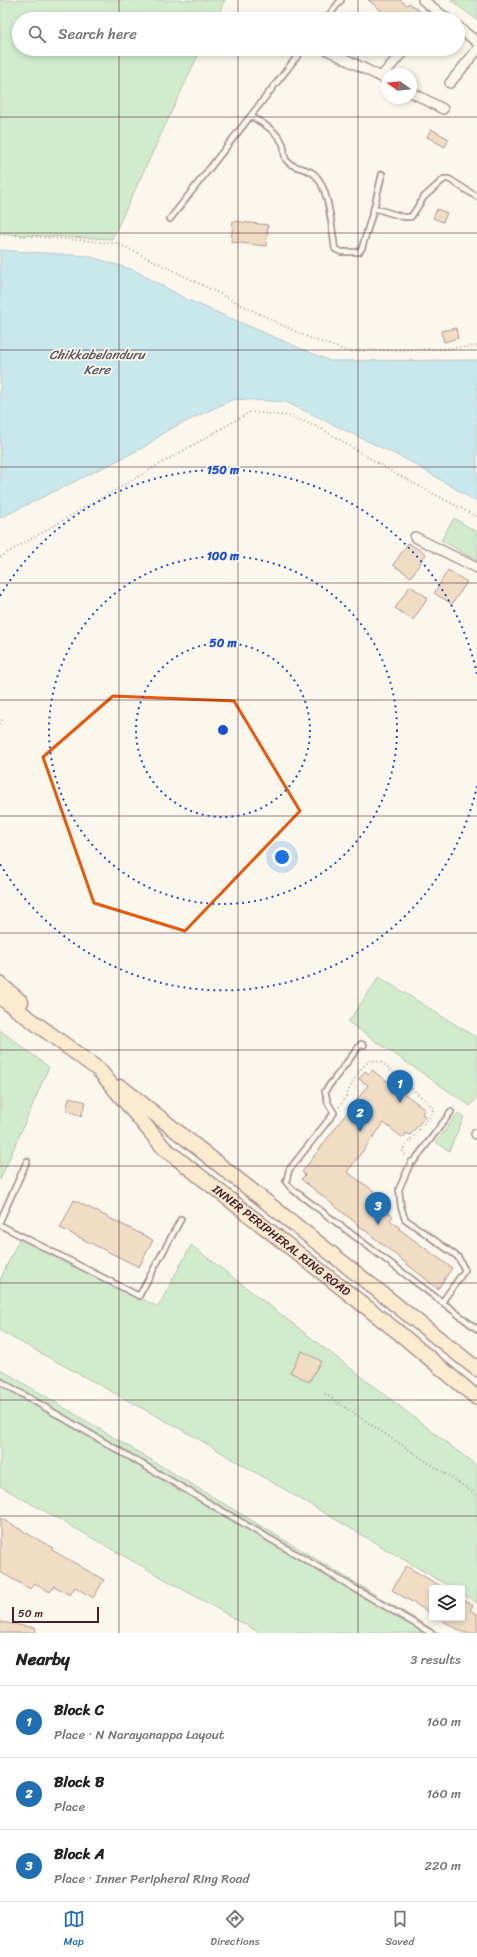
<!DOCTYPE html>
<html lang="en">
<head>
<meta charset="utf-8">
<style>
  :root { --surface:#fff; --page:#f6f6f6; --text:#222; --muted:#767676; --line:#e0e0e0; --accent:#1f6fb2 }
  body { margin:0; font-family:Sriracha,sans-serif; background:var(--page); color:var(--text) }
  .controls { position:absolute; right:12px; bottom:12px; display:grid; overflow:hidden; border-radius:4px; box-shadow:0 2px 6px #0003 }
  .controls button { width:36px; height:36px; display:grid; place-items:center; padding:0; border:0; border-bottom:1px solid var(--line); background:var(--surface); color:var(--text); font:20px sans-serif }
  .compass { position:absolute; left:381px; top:68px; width:36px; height:36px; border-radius:50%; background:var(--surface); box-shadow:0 2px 6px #0003; rotate:285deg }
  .scale { position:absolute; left:12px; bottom:10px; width:87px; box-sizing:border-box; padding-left:4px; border:2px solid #4a1f2b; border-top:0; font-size:11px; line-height:14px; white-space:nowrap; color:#4a1f2b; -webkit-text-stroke:3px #fbf7ec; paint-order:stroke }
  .you { position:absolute; left:282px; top:857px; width:14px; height:14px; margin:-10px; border:3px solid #fff; border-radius:50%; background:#1a73e8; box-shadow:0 0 0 6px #1a73e833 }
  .badge { display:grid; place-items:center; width:26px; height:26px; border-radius:50%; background:var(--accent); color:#fff; font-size:13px; font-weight:700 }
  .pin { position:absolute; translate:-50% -33px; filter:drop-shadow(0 1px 2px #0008) }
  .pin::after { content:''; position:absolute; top:21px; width:14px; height:12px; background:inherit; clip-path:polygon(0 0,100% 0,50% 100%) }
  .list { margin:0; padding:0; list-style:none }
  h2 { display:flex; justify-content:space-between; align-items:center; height:52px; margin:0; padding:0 16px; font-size:17px }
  h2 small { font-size:13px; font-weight:400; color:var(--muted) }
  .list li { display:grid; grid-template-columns:26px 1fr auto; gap:12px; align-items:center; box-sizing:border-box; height:72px; padding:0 16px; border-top:1px solid var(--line) }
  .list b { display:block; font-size:15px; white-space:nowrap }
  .list p { margin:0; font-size:13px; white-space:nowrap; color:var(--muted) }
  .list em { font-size:13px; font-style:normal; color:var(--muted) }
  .icon { flex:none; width:22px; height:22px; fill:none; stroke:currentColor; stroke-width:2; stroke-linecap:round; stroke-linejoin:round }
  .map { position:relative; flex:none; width:477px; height:1633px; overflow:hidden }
  .search { position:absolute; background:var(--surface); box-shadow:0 2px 6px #0003; left:12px; right:12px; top:12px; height:44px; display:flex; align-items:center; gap:10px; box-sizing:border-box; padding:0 14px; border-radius:22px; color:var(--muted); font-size:15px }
  .sheet { height:268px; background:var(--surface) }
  nav { display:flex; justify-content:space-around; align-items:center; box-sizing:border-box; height:56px; border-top:1px solid var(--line); background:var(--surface); font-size:11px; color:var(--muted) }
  nav a { display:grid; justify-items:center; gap:2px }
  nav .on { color:var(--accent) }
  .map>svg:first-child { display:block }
</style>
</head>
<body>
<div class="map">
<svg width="477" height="1633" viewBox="0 0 477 1633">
  <rect width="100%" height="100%" fill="#fbf7ec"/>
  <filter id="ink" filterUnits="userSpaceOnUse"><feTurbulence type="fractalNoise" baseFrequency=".025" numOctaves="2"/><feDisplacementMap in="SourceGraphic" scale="8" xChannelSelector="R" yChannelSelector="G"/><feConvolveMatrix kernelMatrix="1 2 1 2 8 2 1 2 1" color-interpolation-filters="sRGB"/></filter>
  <g filter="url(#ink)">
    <path fill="#9bdda7" stroke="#727e69" d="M0,0H225L216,19H19V49H201L112,239L0,234Z
      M450,0H477V20Z
      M454,518L477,532V561L441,540Z
      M379,977L477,1038V1098L470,1106L348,1022Z
      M0,1030L49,1067L0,1180Z
      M458,1113L464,1117L449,1151L436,1142Z
      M20,1237L158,1307L191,1245L477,1466V1603L462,1594V1588H452L195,1437L0,1331V1280Z
      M0,1369L439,1633H260L0,1486Z"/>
    <path fill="#8ad5e9" stroke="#708c9d" d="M0,250L88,256L134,270L186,299L330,361L477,360V502L411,462L286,402L234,399L168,430L143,448L0,518Z"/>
    <path fill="#e3bd93" stroke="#4a1f2b" d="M368,0H400L407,5L409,3L425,15L424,19H392Z
      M431,129L449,139L445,147L427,137Z
      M437,209L447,213L443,222L433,218Z
      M233,221L268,225L266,246L231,242Z
      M456,328L458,338L444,342L441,331Z
      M408,543L426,554L411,577L393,565Z
      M448,570L467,582L452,604L434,593Z
      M410,586L428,598L413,620L395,608Z
      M372,1070L425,1109L422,1114L426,1116L410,1135L406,1133L403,1138L384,1123L347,1172L374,1191L372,1193L389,1206L386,1211L393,1216L390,1220L400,1228L399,1229L452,1268L438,1289L301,1179L305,1175L302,1172L368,1085L359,1079L365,1071L369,1074Z
      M70,1097L86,1102L81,1116L66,1110Z
      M74,1200L153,1240L139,1267L60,1228Z
      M302,1351L321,1361L309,1382L290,1372Z
      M0,1518L53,1548L52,1550L104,1580L93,1598L75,1587L70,1595L54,1586L50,1592L34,1583L30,1589L0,1572Z
      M406,1566L444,1588H432V1614L392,1590Z
      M462,1599L473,1605L470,1610L477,1614V1633H464L438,1618H462Z
      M0,1622L36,1628L35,1633H0Z"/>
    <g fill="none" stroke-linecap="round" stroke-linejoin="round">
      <defs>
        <path id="service" d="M326,19L341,0
          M251,116C262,123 277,131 283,144C285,149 283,157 287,161C293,169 306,167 314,174C329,186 332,230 335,249L341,252H359L362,248L374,208L403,217H411L424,197L444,179H449L477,197
          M374,208L382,174
          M170,219L303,49
          M364,1045L361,1044L325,1091L328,1103L334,1113L289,1170L286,1182L292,1189L442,1302L465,1270L458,1257L405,1219L401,1207L399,1189L411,1162L414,1161L451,1112
          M0,1221L27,1161
          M0,1225L139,1296L181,1219
          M442,1302L477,1329
          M0,1381L431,1633"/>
        <path id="minor" d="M423,0L447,19
          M430,19L437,11
          M458,27L477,42
          M327,50L387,80
          M381,77L405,49
          M450,83L477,50
          M411,92L443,109
          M415,537L477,568
          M476,1134H477"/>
        <g id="primary">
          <path d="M0,984L21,1002"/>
          <path id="s1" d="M0,997L99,1070L164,1148L398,1332L477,1398"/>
          <path d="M121,1087L477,1369"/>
        </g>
      </defs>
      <use href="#service" stroke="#4a1f2b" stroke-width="8"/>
      <use href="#minor" stroke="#4a1f2b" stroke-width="12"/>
      <use href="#primary" stroke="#4a1f2b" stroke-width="17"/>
      <path stroke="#4a1f2b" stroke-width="2" stroke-dasharray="1 3" stroke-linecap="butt" d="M0,234L116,243L144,256L280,324L312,339L347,351L444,349L477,346
        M0,557L250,412L290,416L322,429L389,470L477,517
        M0,724L4,717
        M339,1107C352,1091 352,1073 371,1060L381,1062L434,1108L431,1115L402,1150L406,1156
        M325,1394L477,1495"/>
      <use href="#service" stroke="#fbf7ec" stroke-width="4.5"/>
      <use href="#minor" stroke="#fbf7ec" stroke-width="9"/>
      <use href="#primary" stroke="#fbddab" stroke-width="14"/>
    </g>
  </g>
  <path d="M0 0H477V1633H0ZM113,696L234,701L300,811L185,931L94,903L43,757Z" fill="#fbf7ec" fill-opacity=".55" fill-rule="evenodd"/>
  <path fill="none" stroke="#e8590c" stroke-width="3" stroke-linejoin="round" d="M113,696L234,701L300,811L185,931L94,903L43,757Z"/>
  <path fill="none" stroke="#4a1f2b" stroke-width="1" stroke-opacity="0.55" d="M119,0V19M238,0V19M358,0V19M119,49V1633M238,49V1633M358,49V1633M0,117H477M0,233H477M0,350H477M0,467H477M0,583H477M0,700H477M0,816H477M0,933H477M0,1050H477M0,1166H477M0,1283H477M0,1400H477M0,1516H477"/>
  <g fill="none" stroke="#1d4ed8" stroke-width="2" stroke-dasharray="2 4">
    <circle cx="223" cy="730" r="87"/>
    <circle cx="223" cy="730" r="174"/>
    <path d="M477 786A260 260 0 0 1 0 864M0 596A260 260 0 0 1 477 674"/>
  </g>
  <g text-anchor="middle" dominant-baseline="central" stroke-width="3.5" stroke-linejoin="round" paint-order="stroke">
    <g font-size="12" fill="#4a1f2b" stroke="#fbf7ec">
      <text stroke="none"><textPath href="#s1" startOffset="374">INNER PERIPHERAL RING ROAD</textPath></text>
    </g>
    <g font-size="13" font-style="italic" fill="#5d5664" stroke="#fbf7ec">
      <text x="97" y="354">Chikkabelanduru<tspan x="97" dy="15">Kere</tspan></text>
    </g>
  </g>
  <circle cx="223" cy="730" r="6" fill="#1d4ed8" stroke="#fbf7ec" stroke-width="2"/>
  <g font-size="12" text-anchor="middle" font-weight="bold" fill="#1d4ed8" stroke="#fbf7ec" stroke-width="3.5" stroke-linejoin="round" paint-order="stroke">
    <text x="223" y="474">150 m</text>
    <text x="223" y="560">100 m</text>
    <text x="223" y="647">50 m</text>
  </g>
</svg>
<div class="controls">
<button><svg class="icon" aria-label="layers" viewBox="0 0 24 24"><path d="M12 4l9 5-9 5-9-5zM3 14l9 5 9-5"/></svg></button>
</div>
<svg class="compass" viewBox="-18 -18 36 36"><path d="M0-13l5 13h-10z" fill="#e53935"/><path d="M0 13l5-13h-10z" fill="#767676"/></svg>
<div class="scale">50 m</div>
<div class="you"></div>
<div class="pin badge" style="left:400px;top:1103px">1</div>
<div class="pin badge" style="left:360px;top:1132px">2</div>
<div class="pin badge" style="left:378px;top:1225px">3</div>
<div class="search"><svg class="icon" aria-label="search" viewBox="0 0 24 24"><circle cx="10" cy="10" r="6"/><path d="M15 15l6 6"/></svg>Search here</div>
</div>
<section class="sheet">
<h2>Nearby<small>3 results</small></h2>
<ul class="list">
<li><span class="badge">1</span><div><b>Block C</b><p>Place · N Narayanappa Layout</p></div><em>160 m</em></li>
<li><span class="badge">2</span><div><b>Block B</b><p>Place</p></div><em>160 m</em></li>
<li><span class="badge">3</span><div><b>Block A</b><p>Place · Inner Peripheral Ring Road</p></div><em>220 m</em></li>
</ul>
</section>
<nav>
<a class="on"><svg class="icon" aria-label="map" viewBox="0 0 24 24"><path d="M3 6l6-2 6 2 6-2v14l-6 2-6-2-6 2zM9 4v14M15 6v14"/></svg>Map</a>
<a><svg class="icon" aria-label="directions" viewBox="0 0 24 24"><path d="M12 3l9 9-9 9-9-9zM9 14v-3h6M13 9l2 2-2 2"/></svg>Directions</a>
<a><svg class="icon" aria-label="saved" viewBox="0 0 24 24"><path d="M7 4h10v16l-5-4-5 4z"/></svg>Saved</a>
</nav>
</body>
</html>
